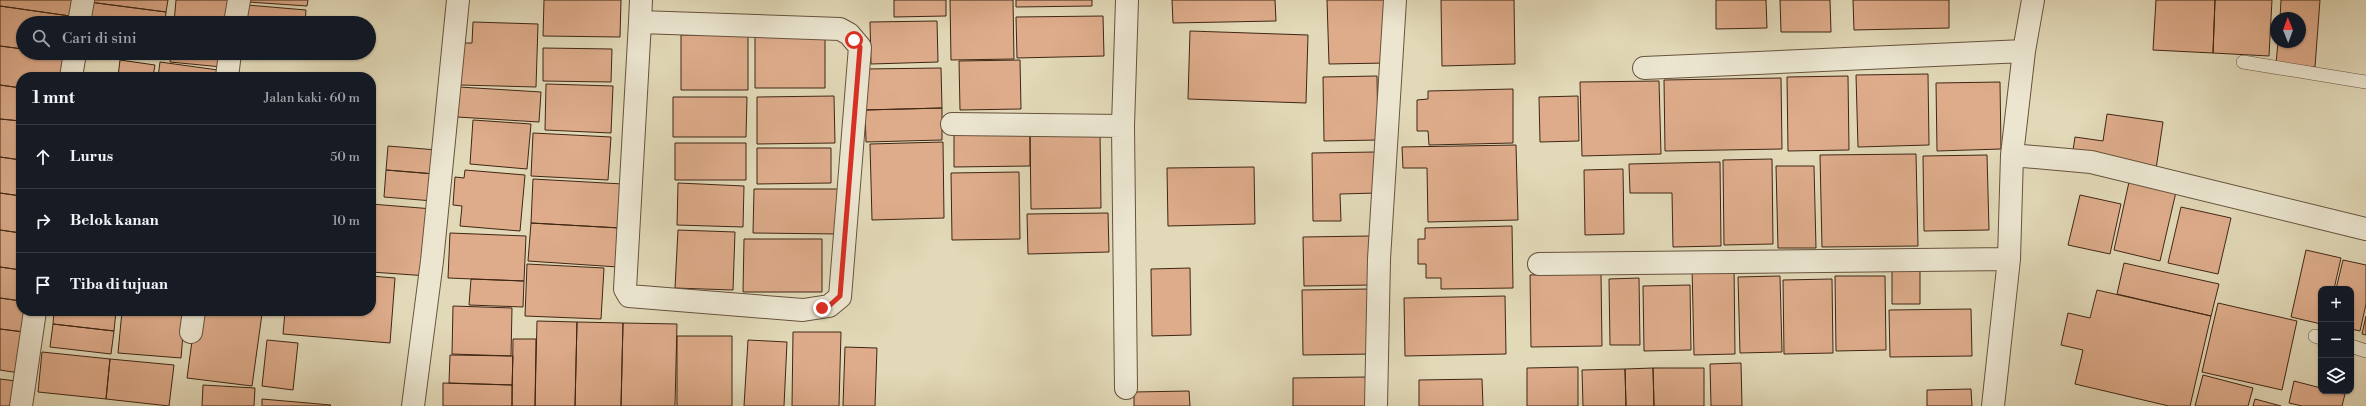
<!DOCTYPE html>
<html lang="id">
<head>
<meta charset="utf-8">
<style>
  :root { --surface:#171b24; --page:#20242c; --text:#f1f3f6; --muted:#9ea1a6; --line:#363941 }
  body { margin:0; font-family:"Libre Bodoni",serif; background:var(--page); color:var(--text) }
  .controls { position:absolute; right:12px; bottom:12px; display:grid; overflow:hidden; border-radius:8px; box-shadow:0 1px 3px #0004 }
  .controls button { width:36px; height:36px; display:grid; place-items:center; padding:0; border:0; border-bottom:1px solid var(--line); background:var(--surface); color:var(--text); font:20px sans-serif }
  .compass { position:absolute; left:2270px; top:12px; width:36px; height:36px; border-radius:50%; background:var(--surface); box-shadow:0 1px 3px #0004; rotate:359deg }
  .stop { position:absolute; width:12px; height:12px; margin:-9px; border:3px solid #d93025; border-radius:50%; background:#fff }
  .stop.end { background:#d93025; border-color:#fff; box-shadow:0 1px 4px #0008 }
  .list { margin:0; padding:0; list-style:none }
  h2 { display:flex; justify-content:space-between; align-items:center; height:52px; margin:0; padding:0 16px; font-size:17px }
  h2 small { font-size:13px; font-weight:400; color:var(--muted) }
  .list li { display:grid; grid-template-columns:26px 1fr auto; gap:12px; align-items:center; box-sizing:border-box; height:64px; padding:0 16px; border-top:1px solid var(--line) }
  .list b { display:block; font-size:15px; white-space:nowrap }
  .list em { font-size:13px; font-style:normal; color:var(--muted) }
  .icon { flex:none; width:22px; height:22px; fill:none; stroke:currentColor; stroke-width:2; stroke-linecap:round; stroke-linejoin:round }
  .map { position:relative; flex:none; width:2366px; height:406px; overflow:hidden }
  .search { position:absolute; background:var(--surface); box-shadow:0 1px 3px #0004; left:16px; top:16px; width:360px; height:44px; display:flex; align-items:center; gap:10px; box-sizing:border-box; padding:0 14px; border-radius:22px; color:var(--muted); font-size:15px }
  .panel { position:absolute; background:var(--surface); box-shadow:0 1px 3px #0004; left:16px; top:72px; width:360px; height:244px; border-radius:16px }
  .map>svg:first-child { display:block }
</style>
</head>
<body>
<div class="map">
<svg width="2366" height="406" viewBox="0 0 2366 406">
  <rect width="100%" height="100%" fill="#e2d9b8"/>
  <filter id="stains"><feTurbulence type="fractalNoise" baseFrequency=".005" numOctaves="4"/><feColorMatrix values="0 0 0 0 .2 0 0 0 0 .09 0 0 0 0 .02 0 0 0 .5 -.17"/></filter>
  <radialGradient id="worn" r=".72"><stop offset=".6" stop-color="#630" stop-opacity="0"/><stop offset="1" stop-color="#630" stop-opacity=".3"/></radialGradient>
  <path fill="#deac8b" stroke="#3f2614" d="M0,0H72L70,16L0,6Z
    M90,0H168L166,12L89,2Z
    M176,0H228L226,23H174Z
    M249,0H308L307,6L248,2Z
    M544,0H621L620,37L543,36Z
    M894,0H946V16L894,17Z
    M950,0H1013L1014,59L951,60Z
    M1016,0H1092V6L1016,7Z
    M1172,0H1275L1276,21L1173,23Z
    M1327,0H1386L1387,63L1329,64Z
    M1441,0H1514L1515,64L1442,66Z
    M1716,0H1766L1767,28L1716,29Z
    M1780,0H1830L1831,32H1781Z
    M1853,0H1949V28L1854,30Z
    M2156,0H2215L2213,53L2153,50Z
    M2215,0H2272L2269,56L2213,53Z
    M2281,0H2320L2315,67L2276,64L2278,42H2300V18H2280Z
    M89,2L166,12L165,23H87Z
    M247,5L306,10L305,23H245Z
    M0,6L70,16L68,23H23V49L0,46Z
    M1103,16L1104,56L1017,58L1016,17Z
    M937,21L938,62L871,64L870,22Z
    M473,22L538,24L536,87L460,85V43H472Z
    M1190,31L1308,35L1306,103L1188,99Z
    M681,35H748V90H681Z
    M755,35H825V88H755Z
    M0,46L23,49V53L64,55L61,77H21V88L0,85Z
    M543,48L612,49L611,82L543,81Z
    M171,53H223L222,67L170,62Z
    M120,60L155,65L153,77H118Z
    M1020,60L1021,109L960,110L959,61Z
    M160,62L218,70L217,77H158Z
    M941,68L942,108L865,110L864,69Z
    M1928,74L1929,145L1858,147L1856,75Z
    M1377,76L1378,140L1324,141L1323,77Z
    M1848,76L1849,150L1788,151L1787,77Z
    M1781,78L1782,149L1665,151L1664,80Z
    M1659,81L1661,154L1582,156L1580,82Z
    M2000,82L2001,149L1937,151L1936,83Z
    M546,84L613,86L611,133L545,130Z
    M0,85L21,88V121L0,119Z
    M459,87L541,92L539,122L457,117Z
    M1513,89V143L1429,145L1428,131H1417V100L1428,99V91Z
    M834,96L835,143L757,144V97Z
    M1578,96L1579,141L1540,142L1539,97Z
    M673,97H747L746,137H673Z
    M942,108V140L866,142L865,110Z
    M2107,114L2163,122L2156,169L2072,157L2075,137L2103,141Z
    M0,119L21,121V160L0,157Z
    M473,120L531,124L527,169L470,164Z
    M1030,129V166L954,167V130Z
    M533,133L611,137L608,180L531,176Z
    M1100,133L1101,208L1031,209L1030,134Z
    M943,142L944,218L872,220L870,144Z
    M675,143H746V180H675Z
    M1516,145L1518,220L1428,222L1427,168H1403L1402,147Z
    M388,146L437,150L435,174L386,170Z
    M757,148H831V183L757,184Z
    M1376,152L1377,193L1340,194L1341,221H1313L1312,153Z
    M1916,154L1918,246L1822,247L1820,155Z
    M1987,155L1989,230L1924,231L1923,156Z
    M0,157L21,160V196L0,193Z
    M1772,159L1773,244L1724,245L1723,160Z
    M1720,162L1721,246L1673,247L1672,193H1630L1629,164Z
    M1776,166H1814L1816,248H1778Z
    M1254,167L1255,224L1168,226L1167,168Z
    M1623,169L1624,234L1585,235L1584,170Z
    M386,170L435,174L433,201L384,197Z
    M465,170L525,175L520,231L460,226L462,206L453,205L455,177L464,178Z
    M1019,172L1020,239L952,240L951,173Z
    M533,179L623,184L620,228L531,223Z
    M2129,182L2176,192L2160,261L2114,250Z
    M678,183L744,186L743,227L677,225Z
    M754,189H840L839,234L753,233Z
    M0,193L21,196V233L0,230Z
    M2080,195L2121,204L2110,254L2068,245Z
    M371,204L433,209L428,276L371,272Z
    M2181,207L2231,218L2218,274L2168,263Z
    M1108,213L1109,252L1028,254L1027,214Z
    M531,223L620,228L618,267L528,261Z
    M1512,226L1513,288L1441,289V278H1426V264H1418V239H1425V228Z
    M0,230L21,233V270L0,267Z
    M678,230L735,232L733,290L675,288Z
    M450,233L526,236L524,281L448,278Z
    M1370,236L1371,285L1304,286L1303,237Z
    M744,239H822V292H743Z
    M2306,250L2341,258L2334,289H2321V324L2291,317Z
    M2343,260L2366,265V304L2360,331L2351,329V289H2336Z
    M2124,263L2219,284L2211,316L2117,294Z
    M527,264L604,268L601,319L525,316Z
    M1692,266H1734L1735,354L1694,355Z
    M0,267L21,270V301L0,298Z
    M1190,268L1191,335L1152,336L1151,269Z
    M1920,270V304H1892V271Z
    M1601,274L1602,346L1531,347L1530,275Z
    M371,276L395,278L390,343L283,334L285,311H371Z
    M1780,276L1782,352L1740,353L1738,277Z
    M1835,276H1885L1886,350L1836,351Z
    M1639,278L1640,345H1610L1609,279Z
    M471,279L524,281L523,307L469,305Z
    M1832,279L1833,353L1784,354L1783,280Z
    M1690,285L1691,350L1644,351L1643,286Z
    M1371,289L1372,354L1303,355L1302,290Z
    M2097,290L2211,316L2190,406H2169L2075,384L2083,350L2061,345L2068,313L2090,318Z
    M1505,296L1506,354L1405,356L1404,298Z
    M0,298L21,301V311H28L24,332L0,329Z
    M2218,303L2297,321L2282,390L2202,372Z
    M453,306L512,308L511,356L452,354Z
    M1971,309L1972,356L1890,357L1889,310Z
    M54,311H116L114,331L53,324Z
    M122,311H185L181,358L118,353Z
    M196,311H237L262,314L252,386L187,378Z
    M2366,316V335L2362,334Z
    M537,321L577,322L575,406H535Z
    M577,322L623,323L621,406H575Z
    M623,323L677,324L675,406H621Z
    M53,324L114,331L111,354L50,347Z
    M0,329L24,332L19,373L0,370Z
    M793,332H841L839,406H792Z
    M677,336H732V406H677Z
    M513,339H536L535,406H512Z
    M267,340L298,343L293,390L262,386Z
    M748,340L787,342L784,406H744Z
    M845,347L877,348L875,406H843Z
    M42,352L110,359L106,399L38,392Z
    M450,355L513,356L512,385L449,383Z
    M110,359L174,365L169,406L106,399Z
    M1741,363L1742,406H1711L1710,364Z
    M1578,367V406H1527V368Z
    M1653,368H1704V406H1654Z
    M1653,368L1654,406H1626L1625,369Z
    M1625,369L1626,406H1583L1582,370Z
    M2203,375L2253,388L2248,406H2195Z
    M1367,377V406H1293V378Z
    M0,379L16,381L12,406H0Z
    M1482,379L1483,406H1419V380Z
    M2294,381L2321,388V391L2345,394L2342,406H2302L2289,403Z
    M443,383L512,385V406H443Z
    M203,385L255,388L254,406H202Z
    M1971,389L1972,406H1927V390Z
    M1189,391L1190,406H1134V392Z
    M262,399L331,405L330,406H262Z
    M2255,399L2281,406H2253Z"/>
  <g fill="none" stroke-linecap="round" stroke-linejoin="round">
    <defs>
      <path id="service" d="M2243,62L2366,82
        M2315,336L2321,338
        M2351,346L2366,351"/>
      <path id="minor" d="M640,22L840,29L849,34L860,47L840,297L829,306L803,310L629,296L625,289L640,22L641,0
        M79,23L83,0
        M235,23L239,0
        M1644,68L2024,51
        M71,77L75,53
        M227,77L230,53
        M952,124L1123,126
        M2012,155L2091,162L2366,229
        M1539,264L2009,259
        M191,332L194,311
        M1126,388L1123,126L1127,0
        M21,406L35,311
        M413,406L432,261L458,0
        M1376,406L1379,259L1395,0
        M1993,406L2009,259L2012,155L2024,51L2033,0"/>
    </defs>
    <use href="#service" stroke="#68533d" stroke-width="14"/>
    <use href="#minor" stroke="#68533d" stroke-width="24"/>
    <use href="#service" stroke="#ece6d1" stroke-width="13"/>
    <use href="#minor" stroke="#ece6d1" stroke-width="22"/>
  </g>
  <g fill="none" stroke-linecap="round" stroke-linejoin="round">
    <path stroke="#d93025" stroke-width="5" d="M822,308L829,306L840,296L860,47L854,40"/>
  </g>
  <rect width="100%" height="100%" filter="url(#stains)"/>
  <rect width="100%" height="100%" fill="url(#worn)"/>
</svg>
<div class="controls">
<button>+</button>
<button>−</button>
<button><svg class="icon" aria-label="layers" viewBox="0 0 24 24"><path d="M12 4l9 5-9 5-9-5zM3 14l9 5 9-5"/></svg></button>
</div>
<svg class="compass" viewBox="-18 -18 36 36"><path d="M0-13l5 13h-10z" fill="#e53935"/><path d="M0 13l5-13h-10z" fill="#9ea1a6"/></svg>
<div class="stop" style="left:854px;top:40px"></div>
<div class="stop end" style="left:822px;top:308px"></div>
<div class="search"><svg class="icon" aria-label="search" viewBox="0 0 24 24"><circle cx="10" cy="10" r="6"/><path d="M15 15l6 6"/></svg>Cari di sini</div>
<section class="panel">
<h2>1 mnt<small>Jalan kaki · 60 m</small></h2>
<ul class="list">
<li><svg class="icon" aria-label="ahead" viewBox="0 0 24 24"><path d="M12 20V5M6 11l6-6 6 6"/></svg><div><b>Lurus</b></div><em>50 m</em></li>
<li><svg class="icon" aria-label="right" viewBox="0 0 24 24"><path d="M7 20v-9h11M14 6l5 5-5 5"/></svg><div><b>Belok kanan</b></div><em>10 m</em></li>
<li><svg class="icon" aria-label="arrive" viewBox="0 0 24 24"><path d="M6 21V4h12l-3 4 3 4H6"/></svg><div><b>Tiba di tujuan</b></div></li>
</ul>
</section>
</div>
</body>
</html>
